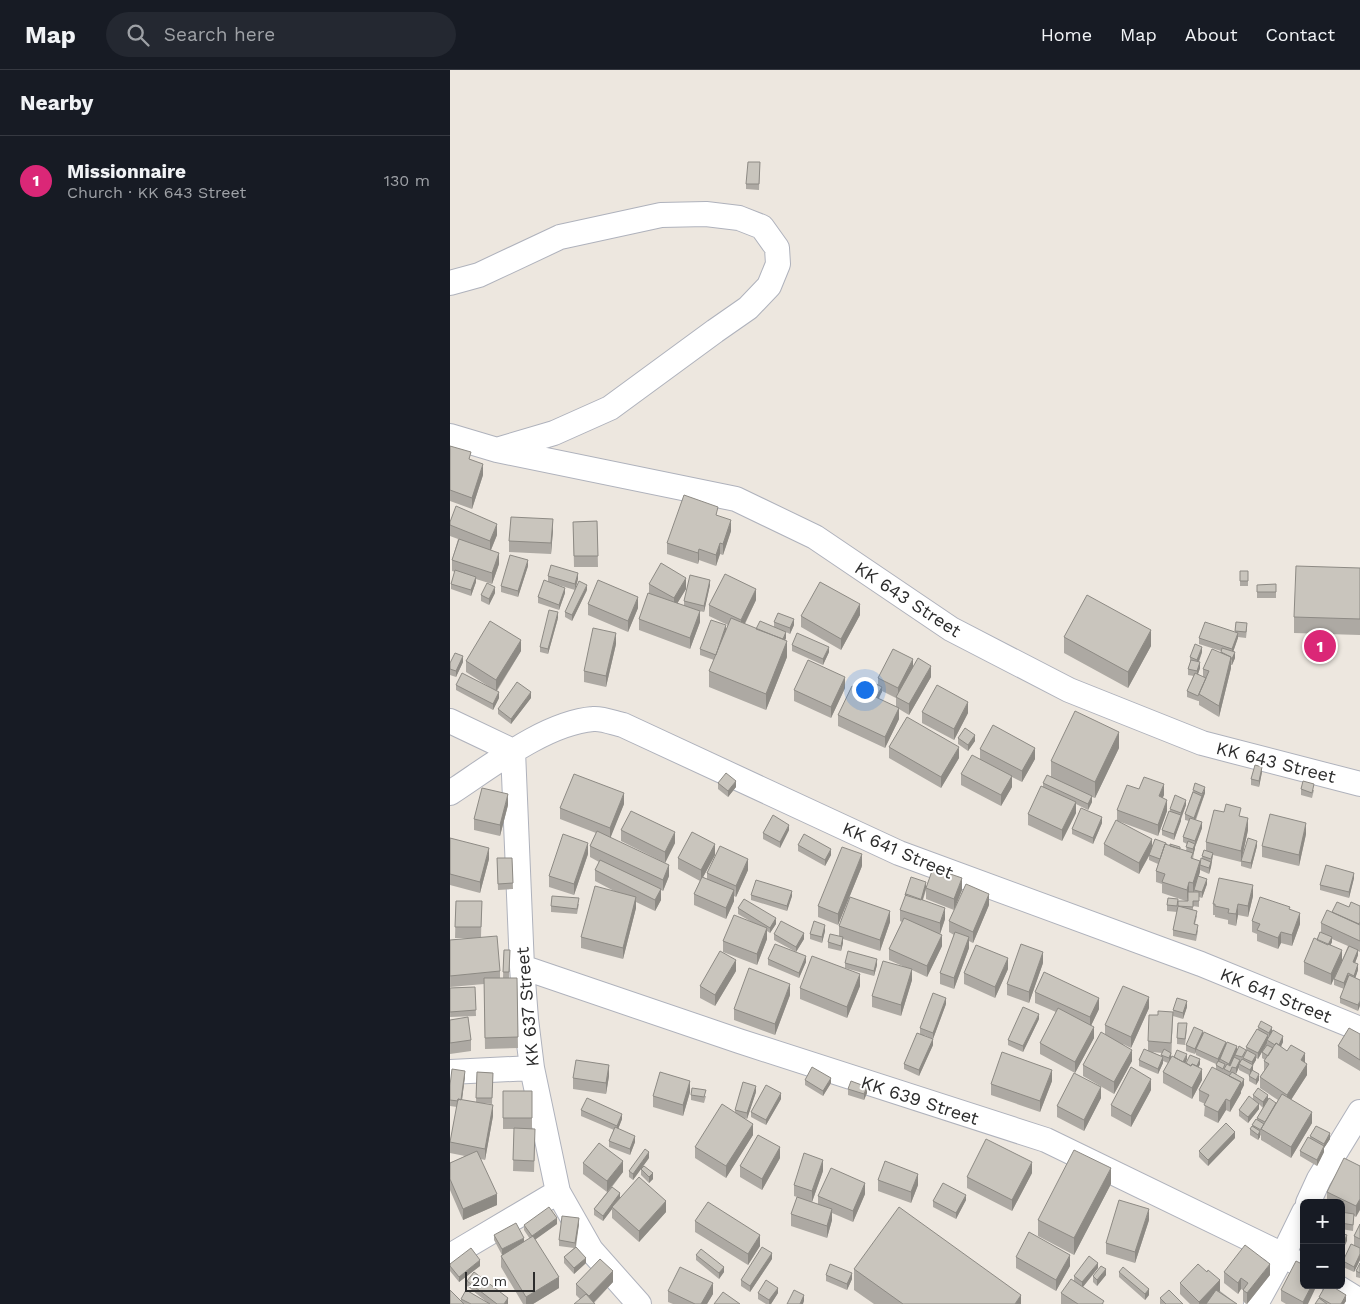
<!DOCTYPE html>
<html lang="en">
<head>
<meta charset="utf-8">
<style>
  :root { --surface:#171b24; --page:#242831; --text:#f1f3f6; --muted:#9ea1a6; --line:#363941; --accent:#db2777 }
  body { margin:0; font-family:"Work Sans",sans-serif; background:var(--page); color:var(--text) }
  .controls { position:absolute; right:15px; bottom:15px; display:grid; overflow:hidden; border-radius:8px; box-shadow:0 2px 12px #0003 }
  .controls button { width:45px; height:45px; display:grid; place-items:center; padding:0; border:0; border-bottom:1px solid var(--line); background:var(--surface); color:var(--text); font:25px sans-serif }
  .scale { position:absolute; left:15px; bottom:12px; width:70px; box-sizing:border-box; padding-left:5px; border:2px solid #2c2c2c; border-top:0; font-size:14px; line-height:18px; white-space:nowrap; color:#2c2c2c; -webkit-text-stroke:4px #fff; paint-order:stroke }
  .you { position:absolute; left:414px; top:619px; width:18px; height:18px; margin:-12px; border:4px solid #fff; border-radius:50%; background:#1a73e8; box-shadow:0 0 0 8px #1a73e833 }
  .badge { display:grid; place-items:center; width:32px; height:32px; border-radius:50%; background:var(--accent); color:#fff; font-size:16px; font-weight:700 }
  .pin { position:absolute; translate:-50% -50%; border:2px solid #fff; box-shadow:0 1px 5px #0006 }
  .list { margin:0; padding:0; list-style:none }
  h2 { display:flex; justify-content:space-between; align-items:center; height:65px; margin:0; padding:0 20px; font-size:21px }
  h2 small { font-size:16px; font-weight:400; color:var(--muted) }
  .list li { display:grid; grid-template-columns:32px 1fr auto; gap:15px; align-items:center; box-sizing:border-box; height:90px; padding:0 20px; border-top:1px solid var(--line) }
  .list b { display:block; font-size:19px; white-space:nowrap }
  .list p { margin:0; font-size:16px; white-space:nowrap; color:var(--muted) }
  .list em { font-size:16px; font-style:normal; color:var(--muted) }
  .icon { flex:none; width:28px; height:28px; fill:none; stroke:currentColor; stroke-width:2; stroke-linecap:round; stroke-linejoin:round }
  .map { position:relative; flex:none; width:910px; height:1234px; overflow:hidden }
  header { display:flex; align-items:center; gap:30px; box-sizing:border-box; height:70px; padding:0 25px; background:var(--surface); border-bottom:1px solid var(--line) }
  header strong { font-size:24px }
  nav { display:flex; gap:28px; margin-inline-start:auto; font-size:18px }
  .search { width:350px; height:45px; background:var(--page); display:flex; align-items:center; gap:12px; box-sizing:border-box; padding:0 18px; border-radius:28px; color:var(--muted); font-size:19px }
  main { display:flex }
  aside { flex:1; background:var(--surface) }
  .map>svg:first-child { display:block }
</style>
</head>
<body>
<header>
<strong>Map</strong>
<div class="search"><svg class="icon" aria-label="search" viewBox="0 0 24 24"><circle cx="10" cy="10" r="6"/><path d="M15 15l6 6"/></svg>Search here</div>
<nav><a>Home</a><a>Map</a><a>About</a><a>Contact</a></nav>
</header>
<main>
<aside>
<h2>Nearby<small></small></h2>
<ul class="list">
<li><span class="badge">1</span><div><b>Missionnaire</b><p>Church · KK 643 Street</p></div><em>130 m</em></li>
</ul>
</aside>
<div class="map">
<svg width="910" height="1234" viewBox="0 0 910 1234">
  <rect width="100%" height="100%" fill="#ede7df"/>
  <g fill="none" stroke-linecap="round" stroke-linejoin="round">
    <defs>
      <path id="minor" d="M0,213L29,205L110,167L211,145L256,144L289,148L312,157L327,178L328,194L319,216L298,238L265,261L160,338L104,363L50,379
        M0,366L47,380L286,429L365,467L501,559L619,620L752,673L910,714
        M0,651L63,681L72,897L76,949L82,998L108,1122L141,1180L189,1234
        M0,723C40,697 95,653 143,649C152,648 164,653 173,655L449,783L751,894L910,959
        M72,897L289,971L596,1070L833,1185L854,1197
        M0,1002L82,998
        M858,1133L869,1109L910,1042
        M0,1186L108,1122
        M884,1215L910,1231
        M806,1234L833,1185L854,1142"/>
    </defs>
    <use href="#minor" stroke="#afb2bc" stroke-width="26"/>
    <use href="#minor" stroke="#fff" stroke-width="24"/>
  </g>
  <path fill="#ada9a3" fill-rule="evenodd" d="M310,92L309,120L296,119V114Z
    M0,376L21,390L33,405L22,439L0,431Z
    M268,446L281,461L273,485L270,484L266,496L249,490L248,494L217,484V473Z
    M147,451L148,497H124L123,452Z
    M0,452L47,465L41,480L49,494L42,514L26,509V512L21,526L1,519V514L5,502L2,501V490L8,469L0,466Z
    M103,460L101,484L59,482V471Z
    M78,496L68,527L51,522V516Z
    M910,498V565L844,563V547Z
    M790,501H798V516H790Z
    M98,506L128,509L125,520L98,512L115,523L109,540L88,533V527L98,512Z
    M199,514L236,519L227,533L234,536V531L260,515L254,542L245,540L250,552L240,579L189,560V549L199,523Z
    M826,514V528H807V515Z
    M137,520L122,551L115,547V542Z
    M45,523L39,535L31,531V525Z
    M306,530L295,554L306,559L324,557V552L344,555L340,564L336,562V568L335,570L337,587L316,640L259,617V601L264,590L250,585V579L275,562L278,555L259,546V535Z
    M138,534L188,538L178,562L138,545Z
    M410,545L391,580L351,557V546Z
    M108,548L98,584L90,582V577Z
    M786,552L797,559L796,568L788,567L783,582L785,588L782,595H781V598L769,647L749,635V631H748L737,627V621L744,606L738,605V599L740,593V587L752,582L749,592L750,598L748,604L753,607V599L771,582V581L749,574V568L785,562Z
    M614,567L701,576L678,618L614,583Z
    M166,574L156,617L134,612V601Z
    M342,575L379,582L373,595L342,581Z
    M71,581L47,621L49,628L43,640L6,620V615L41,618L16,602V591Z
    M13,592L6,607L0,605V593Z
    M463,598L481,607L459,645L449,639V649L435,678L388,656V645L418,624L428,614V608ZM432,621L446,628V637L429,629Z
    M395,618L381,648L344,631V620Z
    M81,628L61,654L48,644V639Z
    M472,642L518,643L504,670L472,653Z
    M508,668L525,671L518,681L508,674Z
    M439,677L509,688L491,718L439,688Z
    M669,678L645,728L642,727V732L638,740L626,734V743L612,771L578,755V744L593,717V713L601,707V691Z
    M530,679L585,689L572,712L562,707V717L551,736L511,715V704L530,689Z
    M812,702L809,717L801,715V709Z
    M268,713L286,717L278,727L268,719Z
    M689,719L714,725L712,728L717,741L708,766L668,751L702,777L716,775L736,781L737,774L733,772V767L739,751L735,750V744L743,720L755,723L746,750L752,758L745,777V776L743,789L750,791L752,789V786L756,781V772L791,747L798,760L791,792L763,785L761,797L759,804L750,800L749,806L757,814L752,828L749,827V837L743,836V840L747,846L745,854L748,861L746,871L723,866V860L727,842L717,841V835L728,834L727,839L728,836L736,831L712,823V814L706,812V801L708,794L699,790V786L689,804L654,785V774L667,751V740Z
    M851,719L864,720L862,728L851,725Z
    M174,734L160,767L219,806L213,821L211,820V830L205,841L186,832V838L173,889L131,878V867L166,822L145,811V800L149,792L140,787V776L146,763L110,749V738Z
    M58,735L50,766L24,760V749Z
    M736,735L724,770L712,765V760L720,741V739Z
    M652,753L643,774L622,764V759Z
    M171,760L225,773L215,793L171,771Z
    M339,760L330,778L313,769V763Z
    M856,764L849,796L812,787V776Z
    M0,768L39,789L30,823L0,815Z
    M348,775L381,785L375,796L348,781Z
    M807,776L801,799L791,796V791Z
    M138,784L124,825L99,817V806Z
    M265,785L253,807L257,809V803L298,800L286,827L284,826V831L276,849L244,835V824L250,811L228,799V788Z
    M47,788H62L63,819L48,820Z
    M412,796L388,855L368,847V836Z
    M904,808L899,828L870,820V815Z
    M476,816L512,820L504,840L476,829V820L473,830L495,849L490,864L492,876L477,907L462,900V910L451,946L422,937V926L457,898L439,890V879L452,852L450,851V840Z
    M301,825L342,826L337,841L301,830Z
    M803,826L798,847L788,845L786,856L778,854V850L765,847V845H763V834Z
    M6,831H32L31,867L50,901V908H53L54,880H60L59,908H67L68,978L35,979L34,914L0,917V870L22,868H5Z
    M129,834L127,844L101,842V836Z
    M539,835L523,873L519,871V878L504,919L490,914V903L504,865L499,862V851Z
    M910,836V882L908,881V885L905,893L908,900L905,908L910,910L908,941L890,933V928L894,919L884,915V909L898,876L882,869V872L880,875L892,891L881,915L854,904V892L871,862V853L882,842L899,837Z
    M288,838L326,854L320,863L317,861V869L307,895L273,882V871L300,851L288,844Z
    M840,840L850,854L842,876L831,873L828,879L807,871V864L802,862V851Z
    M440,852L430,881L393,869V873L391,881L378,878V872L389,866V856Z
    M375,861L372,873L360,869V864Z
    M324,864L354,869L346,882L324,870Z
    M318,889L356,892L349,908L318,895Z
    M395,893L427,895L424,906L395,898Z
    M593,893L579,933L557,925V914Z
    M558,899L545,928L514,914V903Z
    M286,901L265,936L250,928V916Z
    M410,916L397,948L350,929V918Z
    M25,917L26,946L0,947V918Z
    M585,922L649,939L641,955L644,968L625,1003L590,984V973L606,942L585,933Z
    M340,925L325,965L284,950V939Z
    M496,934L483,969L474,965L483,975L469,1006L454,999V994L470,964V958Z
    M737,937L733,949L723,946L721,987L737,989L735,993L750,994L748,998L752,1010L742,1029L713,1013V1002L718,993L713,991V993L708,1004L689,996V990L698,980V971L708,945L723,942V940ZM702,982L712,983L711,986Z
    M699,938L681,978L673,974L682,991L664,1024L633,1006V995L655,964V955Z
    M589,949L573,982L558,975V970Z
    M0,950L21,970V981L0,984Z
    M808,957L822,961L833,972L831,977L855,993L857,1005L841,1030L862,1053L841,1088L811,1070V1066L810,1065V1067L808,1070L800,1065V1059L807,1050V1048L813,1038L809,1034V1039L798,1053L789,1046V1040L803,1030V1025L818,1029L826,1033L828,1030L810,1018V1007L814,1001V991L815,990L812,988V982L817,973L808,989L806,988V990L803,995V1001L809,1010L806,1015L799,1011V1005L789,1000V997L786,1004L794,1015L791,1021V1023L780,1042L776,1040L768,1053L754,1046L755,1034L749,1031V1020L766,999V994L746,985V982L745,984L736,981V975L753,964L787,981L796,982V977L808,959Z
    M737,959L735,975L727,974V968Z
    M910,964V1001L888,988V976Z
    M27,1002L43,1003L42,1034L32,1033L43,1046L35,1090L31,1089L47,1135L13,1150L0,1120V1093L15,1086L0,1083V1072L7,1037L0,1036V1015L15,1006L12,1030L26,1032Z
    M159,1006L156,1024L123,1019V1008Z
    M355,1010L381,1013L373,1026L355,1015Z
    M602,1011L590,1042L541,1025V1014Z
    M398,1019L417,1023L414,1030L398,1025Z
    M701,1020L681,1057L661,1046V1035Z
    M53,1021H82V1058L85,1070L84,1102L63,1101L64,1059H53Z
    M240,1022L233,1046L203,1037V1026Z
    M306,1022L297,1049L295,1048L303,1065L276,1108L245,1088V1077L285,1042V1040Z
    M241,1025L256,1026L254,1033L241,1030Z
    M651,1028L634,1061L607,1047V1036Z
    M331,1029L316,1055L301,1047V1042Z
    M131,1040L172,1049L168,1059L185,1072L180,1085L159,1077V1071L164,1060L131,1046Z
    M860,1066L880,1069L874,1078V1082L867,1096L850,1086V1081L860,1068Z
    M785,1068L758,1096L749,1087V1081Z
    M199,1088L183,1110L179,1107V1101Z
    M330,1088L312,1120L290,1107V1096Z
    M133,1093L173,1102L162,1117L170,1128L216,1142L189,1172L162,1148V1139L153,1151L144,1145V1139L157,1122L133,1104Z
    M910,1096L906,1147L904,1146L903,1161L891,1159V1142L897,1143L891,1140V1133H877V1122Z
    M191,1099L203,1109L199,1113L191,1105Z
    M373,1101L362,1132L368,1134V1126L415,1124L403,1152L382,1143V1150L377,1168L341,1156V1144L347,1127L344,1126V1115Z
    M582,1103L562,1141L517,1118V1107Z
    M428,1110L468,1115L461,1133L428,1121Z
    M661,1114L624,1185L588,1166V1150Z
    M516,1130L506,1149L483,1137V1131Z
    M699,1150L685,1193L656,1184V1173Z
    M245,1151L310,1176L298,1195L245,1162Z
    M107,1154L85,1169L109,1218L83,1234H73L51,1197V1186L52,1185L44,1170V1165L74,1172L80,1169L74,1160V1155Z
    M129,1154L126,1177L136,1193L124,1204L114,1193V1187L124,1178L109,1176V1170Z
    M910,1154V1190L904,1202L893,1197V1191L904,1175V1166Z
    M246,1185L274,1202L269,1209L246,1190Z
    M566,1187L620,1196L606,1221L566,1198Z
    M322,1189L300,1222L291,1216V1210Z
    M910,1193V1208L906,1207V1201Z
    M0,1194L30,1196L9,1212L0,1201Z
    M648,1198L633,1217L654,1234H611V1223L624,1211V1206Z
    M404,1199L571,1234H424L404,1220Z
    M669,1202L699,1225L695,1230L669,1207Z
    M774,1202L820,1205L797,1234H796L793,1231V1220L791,1219L788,1224L774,1213Z
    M376,1205L402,1209L397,1220L376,1211Z
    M656,1205L647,1216L643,1212V1206Z
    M17,1211L58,1228V1234H0L11,1231V1229L38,1233L17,1216Z
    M163,1212L144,1233L130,1229L126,1225V1214Z
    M730,1213L770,1221L787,1234H740L730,1224Z
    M831,1220L858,1234H836L831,1231Z
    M218,1221L263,1224L257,1234H223L218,1232Z
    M308,1223H328L321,1234H316L308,1229Z
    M869,1227L896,1231L894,1234H865L869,1229Z
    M710,1228L733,1234H710Z"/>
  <path fill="#8d8a84" d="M33,394V405L22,439V428Z
    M103,449V460L101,484V473Z
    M281,450V461L273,485V474Z
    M47,454V465L40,482V471Z
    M270,473V484L266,496V485Z
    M249,479V490L248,494V483Z
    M49,483V494L42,514V503Z
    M78,490V496L68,527V521Z
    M128,503V509L125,520V514Z
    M26,507V512L21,526V520Z
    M236,508V519L224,539V528Z
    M260,510V515L254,542V536Z
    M137,515V520L122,551V545Z
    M45,517V523L39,535V529Z
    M115,518V523L109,540V535Z
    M306,519V530L291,561V550Z
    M188,527V538L178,562V551Z
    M410,534V545L391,580V569Z
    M250,541V552L240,579V568Z
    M108,542V548L98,584V579Z
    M344,549V555L340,564V558Z
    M276,555V561L266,585Z
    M701,560V576L678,618V602Z
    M336,562V568L332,577V572Z
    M166,563V574L156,617V606Z
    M788,563V568L782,585V579Z
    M71,570V581L46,621V610Z
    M337,571V587L316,640V624Z
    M379,577V582L373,595V589Z
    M752,577V582L747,596V590Z
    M785,582V588L782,595V589Z
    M13,586V592L6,607V601Z
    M781,587V598L769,647V636Z
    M463,589V600L448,629V618Z
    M750,592V598L747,607V601Z
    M481,596V607L459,645V634Z
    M395,607V618L381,648V637Z
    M432,617V622L425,634V629Z
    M49,622V628L43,640V634Z
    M81,622V628L61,654V649Z
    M518,632V643L504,670V659Z
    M449,638V649L435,678V667Z
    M669,662V678L645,728V712Z
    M525,665V671L518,681V675Z
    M509,677V688L491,718V707Z
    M585,678V689L572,712V701Z
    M812,697V702L809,717V711Z
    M562,706V717L551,736V725Z
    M286,711V717L278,727V721Z
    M714,714V725L709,737V726Z
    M755,717V723L744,753V748Z
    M174,723V734L160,769V758Z
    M58,724V735L50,766V755Z
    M642,726V732L638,740V734Z
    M717,730V741L708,766V755Z
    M736,730V735L731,748V743Z
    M626,732V743L612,771V760Z
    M731,745V751L724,770V764Z
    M652,747V753L643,774V768Z
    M798,748V760L791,792V781Z
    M752,752V758L745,777V771Z
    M856,753V764L849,796V785Z
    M339,755V760L330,778V772Z
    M225,762V773L215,793V782Z
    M702,769V780L689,804V793Z
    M807,771V776L801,799V793Z
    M138,773V784L124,825V814Z
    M265,774V785L251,811V800Z
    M745,774V779L743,785V779Z
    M39,778V789L30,823V812Z
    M381,779V785L375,796V790Z
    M763,783L761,797L759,804V798Z
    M412,784V796L388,855V844Z
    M298,789V800L286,827V816Z
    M750,791V802L744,820L743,824V813Z
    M219,795V806L213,821V810Z
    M904,803V808L899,828V822Z
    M512,808V820L504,840V829Z
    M757,809V814L752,828V822Z
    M476,812V818L471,835V830Z
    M739,812V823L737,831V820Z
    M803,815V826L798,847V836Z
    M211,819V830L205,841V830Z
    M284,820V831L276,849V838Z
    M342,821V826L337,841V836Z
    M539,824V835L523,873V862Z
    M186,827V838L173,889V878Z
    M788,834V845L786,856V844Z
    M495,838V849L490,864V853Z
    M440,841V852L430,881V870Z
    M850,843V854L842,876V865Z
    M326,848V854L320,863V858Z
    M375,855V861L372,873V867Z
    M317,858V869L307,895V884Z
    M831,862V873L828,879V868Z
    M354,863V869L346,882V877Z
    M492,865V876L477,907V896Z
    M393,867V873L391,881V876Z
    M519,867V878L504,919V908Z
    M882,867V872L877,883V877Z
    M892,880V891L881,915V904Z
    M908,880V885L903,898V892Z
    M593,882V893L579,933V922Z
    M356,886V892L349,908V903Z
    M558,888V899L545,928V917Z
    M427,889V895L424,906V901Z
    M286,890V901L265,936V925Z
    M908,894V900L904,912V906Z
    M462,899V910L451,946V935Z
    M898,903V909L894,919V913Z
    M410,904V916L397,948V937Z
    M340,914V925L325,965V954Z
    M699,927V938L681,978V967Z
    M496,928V934L483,969V963Z
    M649,928V939L640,958V947Z
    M737,931V937L733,949V943Z
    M910,931V936L908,941V935Z
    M723,942L721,988L719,994V988L721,983Z
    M589,944V949L573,982V976Z
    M644,957V968L625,1003V992Z
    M822,957V963L819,969V963Z
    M753,961V967L746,979L745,984V979Z
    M818,965V970H817V973L808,989V983Z
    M833,966V972L828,982V977Z
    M483,969V975L469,1006V1000Z
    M776,972V977L770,989L768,994V989Z
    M787,976V981L779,999V994Z
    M682,980V991L664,1024V1012Z
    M855,983V994L851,990Z
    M737,984V989L733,999V993Z
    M806,985V990L803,995V1000L800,1006V1000L802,997V992Z
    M713,987V993L708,1004V999Z
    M750,989V994L745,1005V999Z
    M790,990V995L789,994V997L786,1004V998Z
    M857,994V1005L837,1036V1025Z
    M159,995V1006L156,1024V1013Z
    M752,999V1010L742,1029V1018Z
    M602,1000V1011L590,1042V1031Z
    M15,1001V1006L11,1037V1031Z
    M809,1004V1010L806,1015V1010Z
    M381,1008V1013L373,1026V1021Z
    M701,1009V1020L681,1057V1046Z
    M794,1009V1015L791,1021V1023L780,1042V1031L791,1012Z
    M240,1011V1022L233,1046V1035Z
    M306,1016V1022L297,1049V1043Z
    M417,1017V1023L414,1030V1024Z
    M651,1017V1028L634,1061V1050Z
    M331,1023V1029L316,1055V1050Z
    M818,1025V1031L813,1038V1032Z
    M776,1029V1040L768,1053V1042Z
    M809,1034V1039L798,1053V1047Z
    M43,1035V1046L35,1090V1079Z
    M862,1042V1053L841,1088V1077Z
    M172,1044V1049L167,1062V1056Z
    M303,1054V1065L276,1108V1096Z
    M810,1061V1067L808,1070V1065Z
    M785,1062V1068L758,1096V1090Z
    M880,1063V1069L874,1078V1082L867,1096V1090L874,1077V1074Z
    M185,1066V1072L180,1085V1079Z
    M330,1077V1088L312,1120V1109Z
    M199,1082V1088L183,1110V1104Z
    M373,1090V1101L362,1132V1121Z
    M173,1091V1102L157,1122V1111Z
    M582,1092V1103L562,1141V1130Z
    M661,1098V1114L624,1185V1168Z
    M203,1103V1109L199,1113V1107Z
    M468,1104V1115L461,1133V1122Z
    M415,1113V1124L403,1152V1141Z
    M170,1123V1129L162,1137V1139L153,1151V1146Z
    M47,1124V1135L13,1150V1139Z
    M516,1125V1130L506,1149V1143Z
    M910,1129V1140L906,1147V1136Z
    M216,1131V1142L189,1172V1161Z
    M382,1139V1150L377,1168V1156Z
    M699,1139V1150L685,1193V1182Z
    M107,1148V1154L82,1172V1166Z
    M129,1148V1154L125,1178V1173Z
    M310,1165V1176L298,1195V1184Z
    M897,1165V1171L891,1184V1178Z
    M74,1168V1174L52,1185V1179Z
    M322,1183V1189L300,1222V1216Z
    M910,1184V1190L904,1202V1197Z
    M620,1185V1196L606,1221V1210Z
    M136,1188V1193L124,1204V1198Z
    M30,1190V1196L9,1212V1207Z
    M648,1193V1198L632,1218V1212Z
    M820,1194V1205L797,1234V1223Z
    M274,1197V1202L269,1209V1203Z
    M656,1199V1205L647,1216V1210Z
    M163,1201V1212L142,1234H139V1226Z
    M402,1203V1209L397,1220V1214Z
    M109,1207V1218L83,1234H76V1227Z
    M791,1208V1219L788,1224V1213Z
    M770,1210V1221L757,1234H749V1232Z
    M263,1213V1224L257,1234H251Z
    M862,1215H867L858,1234H853V1232Z
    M328,1218V1223L321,1234H319V1230Z
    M699,1219V1225L695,1230V1224Z
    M354,1225V1231L353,1234H350Z
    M571,1225V1234H565Z
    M896,1225V1231L894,1234H891Z
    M58,1228V1234H54Z"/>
  <path fill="#c9c5bd" stroke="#8d8a84" d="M298,92H310L309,114H296Z
    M0,376L21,382L19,389L33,394L22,428L0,420Z
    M234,425L268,437L266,445L281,450L273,474L270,473L266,485L249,479L248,483L217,473Z
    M6,436L47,454L40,471L0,455V452Z
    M61,447L103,449L101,473L59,471Z
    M147,451L148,486H124L123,452Z
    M9,469L49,483L42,503L2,490Z
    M60,485L78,490L68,521L51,516Z
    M211,493L236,508L224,528L199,514Z
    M101,495L128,503L125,514L98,506Z
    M846,496L910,498V549L844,547Z
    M5,500L26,507L21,520L1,514Z
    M790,501H798V511H790Z
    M275,504L306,519L291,550L259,535Z
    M240,505L260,510L254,536L234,531Z
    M94,510L115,518L109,535L88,527Z
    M148,510L188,527L178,551L138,534Z
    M129,511L137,515L122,545L115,542Z
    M370,512L410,534L391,569L351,546Z
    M37,513L45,517L39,529L31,525Z
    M826,514V522H807V515Z
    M198,523L250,541L240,568L189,549Z
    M637,525L701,560L678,602L614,567Z
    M99,540L108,542L98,579L90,577Z
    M328,543L344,549L340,558L324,552Z
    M281,548L337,571L316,624L259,601Z
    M261,550L276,555L266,585L250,579Z
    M40,551L71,570L46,610L16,591Z
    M310,551L336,562L333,569L306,559Z
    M755,552L788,563L782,579L749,568Z
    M786,552L797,553L796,562L785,561Z
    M143,558L166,563L156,606L134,601Z
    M347,563L379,577L373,589L342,575Z
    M745,574L752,577L747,590L740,587Z
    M772,578L785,582L782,589H781V587L771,582Z
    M443,579L463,589L448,618L428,608Z
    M762,579L781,587L769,636L749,624L759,601L753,599Z
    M5,583L13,586L6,601L0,599V593Z
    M468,588L481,596L459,634L446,627Z
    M358,590L395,607L381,637L344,620Z
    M741,590L750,592L747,601L738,599Z
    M12,603L49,622L43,634L6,615Z
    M745,603L756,608L748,626L737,621Z
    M67,612L81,622L61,649L48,639Z
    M424,613L432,617L426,627L418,624Z
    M487,615L518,632L504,659L472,642Z
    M402,616L449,638L435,667L388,645Z
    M625,641L669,662L645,712L601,691Z
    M457,647L509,677L491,707L439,677Z
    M543,655L585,678L572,701L530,679Z
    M515,658L525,665L518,675L508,668Z
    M522,685L562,706L551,725L511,704Z
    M805,695L812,697L809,711L801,709Z
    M276,703L286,711L278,721L268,713Z
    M124,704L174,723L160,758L110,738Z
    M597,705L642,726L638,734L593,713Z
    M694,707L714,714L709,726L717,730L708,755L667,740L677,715L689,719Z
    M853,711L864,714L862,723L851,719Z
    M745,713L755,717L752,724L743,720Z
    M591,716L626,732L612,760L578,744Z
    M32,718L58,724L50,755L24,749Z
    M743,722L752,726L744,748L735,744Z
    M725,725L736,730L731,743L720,739Z
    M776,734L791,738L789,746L798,748L791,781L756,772L764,740L774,742Z
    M631,738L652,747L643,768L622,759Z
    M181,741L225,762L215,782L171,760Z
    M719,741L731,745L724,764L712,760Z
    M820,744L856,753L849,785L812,776Z
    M323,745L339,755L330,772L313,763Z
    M740,748L752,752L745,771L733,767Z
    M666,750L702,769L689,793L654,774Z
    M147,761L219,795L213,810L140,776Z
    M242,762L265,774L251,800L228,788Z
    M113,764L138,773L124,814L99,806Z
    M354,764L381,779L375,790L348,775Z
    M0,768L39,778L30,812L0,804Z
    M798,768L807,771L801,793L791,791Z
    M705,769L716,773V774H715L710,789L699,785Z
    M738,771L745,774L743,779L736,777Z
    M715,774L743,783L741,788L750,791L743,813L739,812L737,820L712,812L715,804L706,801Z
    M720,774L730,777V779L720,776Z
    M270,776L298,789L286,816L257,803Z
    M392,777L412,784L388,844L368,836Z
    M754,780L763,783L761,789L752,786Z
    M47,788H62L63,813L48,814Z
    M751,788L761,792L759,798L750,795Z
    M150,790L211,819L205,830L145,800Z
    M876,795L904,803L899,822L870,815Z
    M483,798L512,808L504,829L476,818Z
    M748,806L757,809L752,822L744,820Z
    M252,807L284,820L276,838L244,824Z
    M461,807L476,812L471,830L455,825Z
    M769,808L803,815L798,836L788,834L786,844L778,843L779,839L765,836V834H763Z
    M306,810L342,821L337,836L301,825Z
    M516,814L539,824L523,862L499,851Z
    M145,816L186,827L173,878L131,867Z
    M738,822H749V831H743V837L728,836V831H738Z
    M456,824L495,838L490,853L450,840Z
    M102,826L129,828L127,839L101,836Z
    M400,827L440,841L430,870L389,856Z
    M810,827L840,837L839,839L850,843L842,865L831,862L828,868L807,860L810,854L802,851Z
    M718,828L728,829L727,836L717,835Z
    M294,829L326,848L320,858L288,838Z
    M6,831H32L31,857H5Z
    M887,832L899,837L901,832L910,836V852L909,854L882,842Z
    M728,836L747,841L744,854L748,855L746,865L723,860Z
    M877,840L910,855V871L871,853Z
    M284,845L317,858L307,884L273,871Z
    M454,848L492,865L477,896L439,879Z
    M331,851L354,863L346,877L324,864Z
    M364,851L375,855L372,867L360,864Z
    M505,862L519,867L504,908L490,903Z
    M870,862L882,867L878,875L867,870Z
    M380,864L393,867L391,876L378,872Z
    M47,866L50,901L0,906V870Z
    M864,868L892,880L881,904L854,892Z
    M325,874L356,886L349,903L318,889Z
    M571,874L593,882L579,922L557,914Z
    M526,875L558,888L545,917L514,903Z
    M899,876L908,880L903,892L908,894L904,906L898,903L894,913L884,909Z
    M54,880H60L59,902H53Z
    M270,881L286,890L265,925L250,916Z
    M398,881L427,889L424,901L395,893Z
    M362,886L410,904L397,937L350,918Z
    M433,891L462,899L451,935L422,926Z
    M299,898L340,914L325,954L284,939Z
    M594,902L649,928L640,947L585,922Z
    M899,905L910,910V931L908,935L890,928Z
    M34,908H67L68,967L35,968Z
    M673,916L699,927L681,967L655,955Z
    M25,917L26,940L0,942V918Z
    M483,923L496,928L483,963L470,958Z
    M727,928L737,931L733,943L723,940Z
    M573,937L589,944L573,976L558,970Z
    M608,938L644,957L625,992L590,973Z
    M708,941L723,942L721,973L698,971L699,945H708Z
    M18,947L21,970L0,973V950Z
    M811,951L822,957L819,963L808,957Z
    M728,953H737L735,969L727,968Z
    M744,957L753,961L745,979L736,975Z
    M899,958L910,964V990L888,976Z
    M807,959L818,965L808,983L796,977Z
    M823,960L833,966L829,975L826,973L825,975L817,970Z
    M651,962L682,980L664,1012L633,995Z
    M754,962L776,972L768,989L746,979Z
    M467,963L483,969L469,1000L454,994Z
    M777,972L787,976L779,994L770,989Z
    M826,973L837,981L841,975L855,983L851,990L857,994L837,1025L810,1007L819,994L814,991Z
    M817,975L823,978L818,986L812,982Z
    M789,976L796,980L792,987L785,985Z
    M694,979L713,987L708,999L689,990Z
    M714,979L721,983L719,988L711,985Z
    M727,980L737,984L733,992L724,987Z
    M797,980L806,985L802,992L793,988Z
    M552,982L602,1000L590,1031L541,1014Z
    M740,985L750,989L747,996L742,994L741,996L736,993Z
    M722,986L741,996L742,994L752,999L742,1018L713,1002Z
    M784,987L790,990L786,998L782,997L780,1002L774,999L777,994L780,996Z
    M792,989L803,995L800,1000L789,994Z
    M126,990L159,995L156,1013L123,1008Z
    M768,991L775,994L773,999L766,995Z
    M362,997L381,1008L373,1021L355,1010Z
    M681,997L701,1009L681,1046L661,1035Z
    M762,997L791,1012L780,1031L776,1029L768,1042L754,1035L759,1025L749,1020Z
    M2,999L15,1001L11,1030L8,1029V1031L0,1030V1015Z
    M802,1000L809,1004L806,1010L799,1006Z
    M27,1002L43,1003L42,1028H26Z
    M210,1002L240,1011L233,1035L203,1026Z
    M782,1002L794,1009L791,1015V1012L779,1006Z
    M624,1003L651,1017L634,1050L607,1036Z
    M401,1011L417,1017L414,1024L398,1019Z
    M293,1012L306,1016L297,1043L285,1040Z
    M316,1015L331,1023L316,1050L301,1042Z
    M242,1018L256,1020L254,1027L241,1025Z
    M808,1018L818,1025L813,1032L803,1025Z
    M53,1021H82V1048H53Z
    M832,1024L862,1042L841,1077L811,1059Z
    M799,1026L809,1034L798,1047L789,1040Z
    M137,1028L172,1044L167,1056L131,1040Z
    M819,1028L826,1033L815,1052L807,1048Z
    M8,1029L43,1035L35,1079L0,1072Z
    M272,1034L303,1054L276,1096L245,1077Z
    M806,1049L814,1054L811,1059V1060L802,1055Z
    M776,1053L785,1062L758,1090L749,1081Z
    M802,1056L810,1061L808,1065L800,1059Z
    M866,1056L880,1063L874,1074L860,1066Z
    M165,1057L185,1066L180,1079L159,1071Z
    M64,1058L85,1059L84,1091L63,1090Z
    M308,1065L330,1077L312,1109L290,1096Z
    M858,1067L874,1076L867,1090L850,1081Z
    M536,1069L582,1092L562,1130L517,1107Z
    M149,1073L173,1091L157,1111L133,1093Z
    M195,1079L199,1082L183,1104L179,1101Z
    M624,1080L661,1098L624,1168L588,1150Z
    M27,1081L47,1124L13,1139L0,1109V1093Z
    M354,1083L373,1090L362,1121L344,1115Z
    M894,1088L910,1096V1129L906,1136L877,1122Z
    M435,1091L468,1104L461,1122L428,1110Z
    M194,1096L203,1103L199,1107L191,1099Z
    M381,1098L415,1113L403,1141L368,1126Z
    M189,1107L216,1131L189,1161L162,1137Z
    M493,1113L516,1125L506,1143L483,1131Z
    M162,1117L170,1123L153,1146L144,1139Z
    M347,1127L382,1139L377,1156L341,1144Z
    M669,1130L699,1139L685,1182L656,1173Z
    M258,1132L310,1165L298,1184L245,1151Z
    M99,1137L107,1148L82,1166L74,1155Z
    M449,1137L571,1225L565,1234H453L404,1199Z
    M891,1142L904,1144L903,1155L891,1153Z
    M112,1146L129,1148L125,1173L109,1170Z
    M66,1153L74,1168L52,1179L44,1165Z
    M910,1154V1169L904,1166Z
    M579,1162L620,1185L606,1210L566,1187Z
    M891,1163L897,1165L891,1178Z
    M83,1166L109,1207L76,1227L51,1186Z
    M901,1174L910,1178V1184L904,1197L893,1191Z
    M795,1175L820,1194L797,1223L793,1220L798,1213L791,1208L788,1213L774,1202Z
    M126,1177L136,1188L124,1198L114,1187Z
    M312,1177L322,1183L300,1216L291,1210Z
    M21,1178L30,1190L9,1207L0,1196V1194Z
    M251,1179L274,1197L269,1203L246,1185Z
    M639,1186L648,1193L632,1212L624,1206Z
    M150,1189L163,1201L139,1226L126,1214Z
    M846,1191L854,1195V1215H862L853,1232L831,1220Z
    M910,1193V1203L906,1201Z
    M380,1194L402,1203L397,1214L376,1205Z
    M748,1194L757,1202L758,1200L770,1210L749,1232L730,1213Z
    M651,1196L656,1199L647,1210L643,1206Z
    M230,1197L263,1213L251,1234H245L218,1221Z
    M673,1197L699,1219L695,1224L669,1202Z
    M24,1202L58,1228L54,1234H47L17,1211Z
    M621,1209L654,1231L652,1234H628L611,1223Z
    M316,1210L328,1218L319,1230L308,1223Z
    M876,1215H880L896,1225L891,1234H881L869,1227Z
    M0,1220L14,1234H0Z
    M16,1220L40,1234H21L11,1229Z
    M344,1220L354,1225L350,1234H337Z
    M719,1220L733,1234H716L710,1228Z
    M766,1220L787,1234H756Z
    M273,1222L290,1234H264Z
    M136,1224L145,1234H124Z
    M869,1228L877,1234H865Z"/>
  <g text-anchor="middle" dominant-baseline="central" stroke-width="4" stroke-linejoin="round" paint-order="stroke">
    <g font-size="18" fill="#2c2c2c" stroke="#fff">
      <text transform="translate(458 529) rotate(33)">KK 643 Street</text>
      <text transform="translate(826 692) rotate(14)">KK 643 Street</text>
      <text transform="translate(448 780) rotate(23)">KK 641 Street</text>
      <text transform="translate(826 925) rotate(22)">KK 641 Street</text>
      <text transform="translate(77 937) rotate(-95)">KK 637 Street</text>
      <text transform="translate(470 1030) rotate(18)">KK 639 Street</text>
    </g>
  </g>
</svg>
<div class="controls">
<button>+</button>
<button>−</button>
</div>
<div class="scale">20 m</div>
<div class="you"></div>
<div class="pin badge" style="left:870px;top:576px">1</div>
</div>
</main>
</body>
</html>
